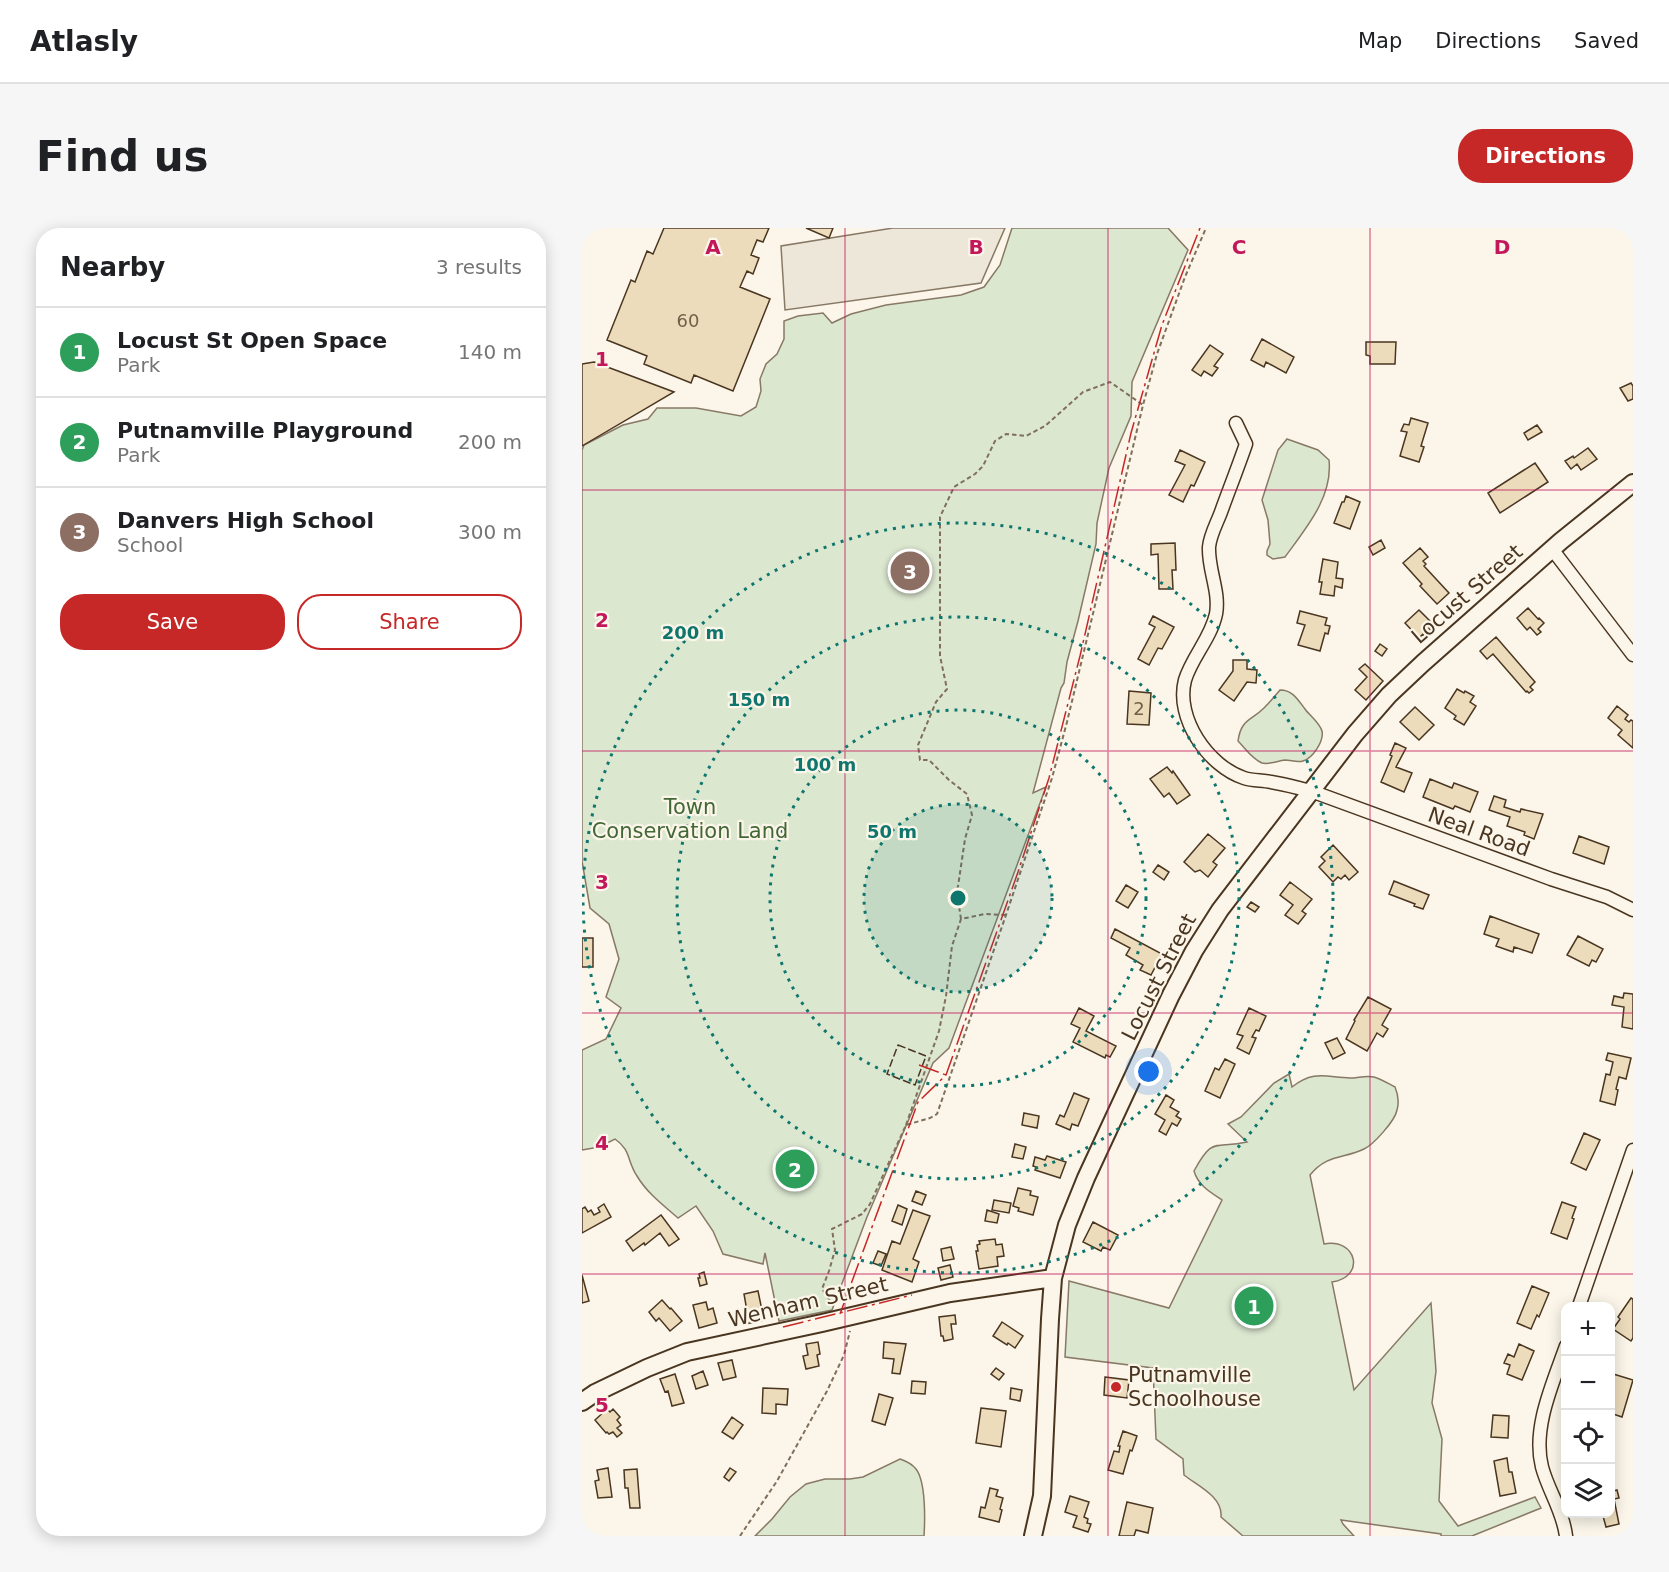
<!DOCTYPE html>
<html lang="en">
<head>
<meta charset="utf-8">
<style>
  :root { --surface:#fff; --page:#f6f6f6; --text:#202124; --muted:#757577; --line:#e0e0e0; --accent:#c62828 }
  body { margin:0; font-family:"DejaVu Sans",sans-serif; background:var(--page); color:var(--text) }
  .controls { position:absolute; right:18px; bottom:18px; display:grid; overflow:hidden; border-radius:12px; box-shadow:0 3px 15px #0003 }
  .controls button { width:54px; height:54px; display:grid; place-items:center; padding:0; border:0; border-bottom:2px solid var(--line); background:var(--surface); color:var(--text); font:30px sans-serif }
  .you { position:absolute; left:567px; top:844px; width:21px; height:21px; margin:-15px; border:4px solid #fff; border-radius:50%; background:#1a73e8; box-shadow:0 0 0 9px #1a73e833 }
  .badge { display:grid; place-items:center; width:39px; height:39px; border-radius:50%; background:var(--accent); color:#fff; font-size:20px; font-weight:700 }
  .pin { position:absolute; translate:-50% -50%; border:3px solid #fff; box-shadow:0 2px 6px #0006 }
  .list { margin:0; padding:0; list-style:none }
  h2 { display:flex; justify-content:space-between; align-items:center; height:78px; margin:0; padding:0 24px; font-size:26px }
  h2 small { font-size:20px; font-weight:400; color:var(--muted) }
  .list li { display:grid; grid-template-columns:39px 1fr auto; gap:18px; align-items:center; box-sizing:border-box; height:90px; padding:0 24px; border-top:2px solid var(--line) }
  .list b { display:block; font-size:22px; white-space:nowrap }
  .list p { margin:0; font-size:20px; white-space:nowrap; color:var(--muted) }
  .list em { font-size:20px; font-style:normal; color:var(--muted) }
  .actions { display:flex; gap:12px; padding:18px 24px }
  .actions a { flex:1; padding:14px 0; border:2px solid var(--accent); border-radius:24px; text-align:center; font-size:21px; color:var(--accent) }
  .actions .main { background:var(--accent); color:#fff }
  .icon { flex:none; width:33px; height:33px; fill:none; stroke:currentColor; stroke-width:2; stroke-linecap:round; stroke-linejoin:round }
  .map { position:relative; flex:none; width:1051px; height:1308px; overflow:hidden; border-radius:24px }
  header { display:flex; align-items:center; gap:36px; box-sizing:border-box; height:84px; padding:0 30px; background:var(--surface); border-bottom:2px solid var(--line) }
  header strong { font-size:28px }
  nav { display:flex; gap:33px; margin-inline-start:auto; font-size:21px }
  .intro { display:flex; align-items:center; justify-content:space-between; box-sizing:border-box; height:144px; padding:0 36px }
  h1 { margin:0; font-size:42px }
  .button { padding:15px 27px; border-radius:24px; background:var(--accent); color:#fff; font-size:21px; font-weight:700 }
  main { display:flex; gap:36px; padding:0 36px }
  aside { flex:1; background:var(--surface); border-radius:24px; box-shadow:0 3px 15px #0003 }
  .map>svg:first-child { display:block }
</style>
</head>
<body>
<header>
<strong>Atlasly</strong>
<nav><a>Map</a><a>Directions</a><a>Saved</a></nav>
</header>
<div class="intro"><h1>Find us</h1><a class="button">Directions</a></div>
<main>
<aside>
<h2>Nearby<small>3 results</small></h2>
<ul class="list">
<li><span class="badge" style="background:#2e9e5b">1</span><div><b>Locust St Open Space</b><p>Park</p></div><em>140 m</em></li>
<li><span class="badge" style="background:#2e9e5b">2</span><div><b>Putnamville Playground</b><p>Park</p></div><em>200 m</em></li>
<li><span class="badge" style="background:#8d6e63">3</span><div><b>Danvers High School</b><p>School</p></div><em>300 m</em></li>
</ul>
<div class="actions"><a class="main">Save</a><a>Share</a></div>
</aside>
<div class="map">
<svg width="1051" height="1308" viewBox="0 0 1051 1308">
  <rect width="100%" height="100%" fill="#fbf6e9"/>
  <path fill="#dce7d0" stroke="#887966" stroke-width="1.5" d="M430,0H586L606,22L550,154L549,188L527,240L515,295L514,316L496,393L485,434L482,455L479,460L451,565L464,559L367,820L351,835L285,989L250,1082L197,1093L183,1025L181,1036L141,1026L131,1003L114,978L96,990C81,977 65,965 55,948C45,933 49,922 33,911L17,919L0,922V822L24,811L39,780L24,769L37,731L27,696L8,680L0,633V222L2,217L41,197L66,191L75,180H114L159,188L174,179L179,163L178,151L184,136L195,126L202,111V93L216,88L241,85L250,95L269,86L304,77L379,67L402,59L418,37Z
    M705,211L736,222L747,232C751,269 724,300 703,329L691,331L685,327V323L688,316L686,292L680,272L696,222Z
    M698,462C711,462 716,472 723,481C728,488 737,494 740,503C742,513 731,530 721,533C715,535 709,532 703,532C695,533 687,537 680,535C670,531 663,520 656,513C659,491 669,493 682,480C688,474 693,468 698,462Z
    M707,846L710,859C732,842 743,849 768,850C776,850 784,847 792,849C799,851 807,856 813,859C816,866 817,875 815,882C813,893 791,917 782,921C761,931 745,926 728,947L742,1016C775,1010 784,1049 750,1054L772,1162L849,1075L854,1143L850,1175L860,1211L857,1273L876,1298L953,1269L959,1280L890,1308H859V1306L759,1292L761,1296L772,1308H661L639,1289C641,1269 616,1258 602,1247L601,1231L574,1211L571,1140L483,1129L487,1053L587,1080L640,972C628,964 616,957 612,943C631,908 632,921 665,914L646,896L659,889L692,855Z
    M318,1231C324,1233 330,1236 334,1241C344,1254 343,1292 342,1308H173L190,1291L208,1269L224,1256L243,1251H268L281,1249Z"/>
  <path fill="#ede7d9" stroke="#887966" stroke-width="1.5" d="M311,0H423L399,55L203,82L199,18Z"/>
  <path fill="#ecdcbc" stroke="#4a3520" stroke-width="1.5" d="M82,0H187L181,14L175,12L169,27L177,30L171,46L165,43L158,59L188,71L151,163L112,147L109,155L62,136L65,128L25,112L49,52L53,54L65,23L71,26Z
    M224,0H251L247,10Z
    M680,111L712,129L704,145L684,134L682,139L669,132Z
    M784,114H814L813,136H788V128L784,127Z
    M628,117L641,126L632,138L636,140L630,148L622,143L619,148L610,142Z
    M12,134L92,164L0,218V136Z
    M1049,155L1051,158V171L1046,173L1038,160Z
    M829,190L846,195L839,218L842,219L837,234L818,228L825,204L819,203L822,196L827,197Z
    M955,197L960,204L946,212L942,205Z
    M1006,220L1015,231L999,242L995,236L989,241L983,233L991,228L992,230Z
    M598,222L623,234L612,258L609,257L601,274L587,267L603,237L593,233Z
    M953,235L966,254L918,285L906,265Z
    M764,268L778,274L768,301L752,295L760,274H762Z
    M799,312L803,320L791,327L787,319Z
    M593,315L594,342H590L591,361H577L576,326L569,327V316Z
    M838,320L846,329L841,333L844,336L842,338L867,365L855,376L838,358L840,356L821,335Z
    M741,331L756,334L754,350L761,351L760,360L753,358L752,368L738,366L740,354H737Z
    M946,380L956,391L957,390L962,395L956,401L959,404L955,407L948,399L945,402L935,390Z
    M837,382L851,396L847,400L850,404L844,409L841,406L837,410L823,395Z
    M718,383L745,390L743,397L748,398L746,406L743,405L738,423L716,417L723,397L715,395Z
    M571,388L592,399L580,421L576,420L567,437L556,431L573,399L567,396Z
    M914,409L953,454L948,459L951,462L947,465L945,463L944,464L911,426L905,431L898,423Z
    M798,416L805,421L800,428L793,423Z
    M651,432H665V441L675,442L674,455L665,454L652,473L637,462L651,443Z
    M783,436L801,453L784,472L773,462L785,449L777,441Z
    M875,461L882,465L883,463L892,468L888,474L894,478L882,497L872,491L874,488L863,480Z
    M547,463L569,465L567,497L545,496Z
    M1035,478L1046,487L1043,491L1047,494L1049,492L1051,493V520L1036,507L1040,502L1026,490Z
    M833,479L852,497L837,512L818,494Z
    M813,515L824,520L814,539L830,545L822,564L799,554L810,528L808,527Z
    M585,539L590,545L591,543L608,567L595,576L587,565L582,569L568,551Z
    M848,551L870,560L872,555L896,564L888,584L873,578L871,581L841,569Z
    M912,568L924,572L922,579L938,584L939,581L961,586L952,611L942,607L943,604L925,598L928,589L907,582Z
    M626,606L643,620L631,634L635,637L626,649L618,642L613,644L602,634Z
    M997,608L1027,619L1022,636L991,625Z
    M751,617L776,644L767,652L763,647L759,651L756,649L751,654L737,639L743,633L739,629Z
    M576,637L587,644L582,652L571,644Z
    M812,653L847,667L841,681L832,678L833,676L807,666Z
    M708,654L730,671L720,683L724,686L716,696L703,687L711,677L698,667Z
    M544,657L556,664L546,680L534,673Z
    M669,674L677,679L673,684L665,679Z
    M908,688L957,706L950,725L932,719L931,724L914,718L917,711L902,706Z
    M533,701L580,726L569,747L558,742L561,737L544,727L548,720L529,710Z
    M996,708L1021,721L1014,734L1010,732L1007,738L985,727Z
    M0,710H11V739H0Z
    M1042,765L1051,766V801L1040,799L1042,779L1030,777L1032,768L1041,770Z
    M786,769L809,781L800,797L806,801L801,809L795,805L785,823L764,811L773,793L772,792Z
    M497,780L512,788L504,803L534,818L528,829L524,827L523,830L491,814L498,800L489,796Z
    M667,780L684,788L677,803L674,802L670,809L674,810L667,826L655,820L661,808L655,806Z
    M755,810L763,825L751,831L743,815Z
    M1026,825L1049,830L1044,851L1037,849L1034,861L1036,862L1033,877L1018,873L1024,846L1028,847L1031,834L1024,832Z
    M643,831L653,836L638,870L623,863L633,840L637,842Z
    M492,865L507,871L496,898L490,896L488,902L474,896L478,887L482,889Z
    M584,867L592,872L588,879L597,884L594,888L599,891L595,898L590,895L584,907L577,903L583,892L573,886Z
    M442,885L457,888L455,900L440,897Z
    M1002,905L1018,912L1004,942L989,935Z
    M433,916L444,919L441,931L430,929Z
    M465,928L484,934L478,950L453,942L454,939L451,938L453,929L463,932Z
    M436,960L449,963L448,967L456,969L451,987L436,983L437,980L431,978Z
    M334,963L344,967L340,977L330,973Z
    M412,972L429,975L427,985L410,982Z
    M980,974L994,979L990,990L992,991L985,1011L969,1005Z
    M22,976L29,989L0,1005V981L3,979L6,984L9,982L12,987L18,984L16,980Z
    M316,977L325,981L320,997L310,993Z
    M331,982L348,988L331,1031L337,1034L330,1054L300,1042L310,1013L318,1016Z
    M405,982L417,986L415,995L403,993Z
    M79,987L97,1011L87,1018L78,1005L63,1017L62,1015L51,1023L44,1013Z
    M511,994L536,1007L528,1022L521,1019L519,1023L501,1014Z
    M413,1011L414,1017L420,1016L422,1028L415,1029L416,1038L397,1041L394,1023H396L395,1017L398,1016L397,1013Z
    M369,1019L372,1031L361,1033L359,1021Z
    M296,1023L304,1026L299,1038L291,1035Z
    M368,1037L371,1049L359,1052L356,1040Z
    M122,1044L125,1056L118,1058L116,1050H118L117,1046Z
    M0,1047L7,1073L0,1075Z
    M950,1058L967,1065L957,1089L955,1087L949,1101L935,1095Z
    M176,1063L182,1092L163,1096L161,1084L165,1083L162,1066Z
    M1049,1070L1051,1071V1110L1049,1113L1031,1101L1038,1091L1036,1089Z
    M80,1072L88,1081L89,1080L100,1093L88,1103L77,1090L74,1093L67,1084Z
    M124,1074L126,1082L131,1080L135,1095L117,1100L111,1077Z
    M373,1087L374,1096H369L371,1111L362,1113L361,1108H359L357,1089Z
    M420,1094L441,1108L433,1120L426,1115L425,1117L411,1108Z
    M236,1114L238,1126L235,1127L237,1138L224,1141L221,1128L226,1127L224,1116Z
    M302,1114L324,1116L318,1146L310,1145L312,1131L301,1130Z
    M937,1116L952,1123L940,1152L925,1146L928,1137L922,1135L926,1126L932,1129Z
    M150,1132L154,1149L141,1152L136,1135Z
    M414,1140L422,1146L417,1152L409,1146Z
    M121,1143L126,1157L114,1161L110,1148Z
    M1028,1145L1051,1152L1040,1189L1028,1185Z
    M93,1146L102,1175L90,1178L86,1163L83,1164L78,1151Z
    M523,1149L547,1152L545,1170L522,1167Z
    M330,1153L344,1154L343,1166L329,1165Z
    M181,1160L206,1161L205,1177L194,1176V1186L180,1185Z
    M429,1160L440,1162L438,1173L428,1171Z
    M297,1166L311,1170L303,1197L290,1193Z
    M399,1180L424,1183L419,1219L394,1215Z
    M25,1181L28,1184L31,1181L38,1189L35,1192L39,1197L35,1200L40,1205L35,1209L31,1204L27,1206L25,1204L24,1205L13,1192Z
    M911,1187L927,1188L926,1210L909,1209Z
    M150,1189L161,1197L151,1211L140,1204Z
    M541,1203L555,1208L550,1223L548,1222L541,1246L526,1242L532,1223L537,1224L538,1218H536Z
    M925,1230L927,1244H930L934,1265L918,1268L912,1233Z
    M26,1240L30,1269L16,1270L13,1253L17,1252L15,1242Z
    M148,1240L154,1244L147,1253L142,1249Z
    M55,1241L58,1280H48L46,1260H43L42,1242Z
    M408,1260L416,1262L414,1268L421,1270L418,1281L420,1282L417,1294L397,1289L399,1279L403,1280Z
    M1035,1262L1037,1270L1032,1271L1037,1296L1024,1299L1021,1288L1017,1289L1015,1286H1028V1264Z
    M488,1268L507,1274L502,1289L506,1291L505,1295L509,1296L506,1304L491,1299L495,1288L483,1284Z
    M545,1274L571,1280L566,1305L554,1302L552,1308H537Z"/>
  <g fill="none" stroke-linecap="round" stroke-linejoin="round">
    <defs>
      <path id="street" d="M654,195L664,216C656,239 647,262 639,284C635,295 628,307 627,319C626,342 638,363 634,386C629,410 610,429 603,452C593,490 626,538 662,550C671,553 680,552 689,554C702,556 716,560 729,563L969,651L1025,669L1051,682
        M970,321L1051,427
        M997,1078L1051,922
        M984,1118C971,1155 950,1200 960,1239C966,1262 981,1283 984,1308"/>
      <path id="secondary" d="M0,1174L13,1165L65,1140L105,1124L240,1095L368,1065L471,1050
        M451,1308L460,1268L468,1091L471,1050L485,997L504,950L589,767L612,723L638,682L773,506L807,467L841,435L979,313L1051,255"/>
    </defs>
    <use href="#street" stroke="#4a3520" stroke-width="15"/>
    <use href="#secondary" stroke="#4a3520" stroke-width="20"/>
    <path stroke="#7f6f5c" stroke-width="2" stroke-dasharray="4.5 3" stroke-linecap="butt" d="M379,691L375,665L383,611L390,587L385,566L367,552L347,532H338L336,517L354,474L365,461L358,428V289L372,259L393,246L401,238L413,213L424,206L444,208L463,198L501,164L528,154L561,177
      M324,897L357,803L364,768L370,718L379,691L403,686L424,687
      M253,1076H250L240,1061L247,1043L253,1022L250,1001L280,986L288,976L324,897L348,890L355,886L424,687L470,550L485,494L561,177L575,126L603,49L624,0
      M158,1308L195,1253L245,1163L262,1127L268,1103"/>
    <use href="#street" stroke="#fbf6e9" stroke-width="12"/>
    <use href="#secondary" stroke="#fbf6e9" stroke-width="16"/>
    <path stroke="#4a3520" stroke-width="1.5" stroke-dasharray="8 3" stroke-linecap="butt" d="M316,817L344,828L333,857L305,846Z"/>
    <path stroke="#c62828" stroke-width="1.5" stroke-dasharray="21 4.5 3 4.5" stroke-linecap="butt" d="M337,837L364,847
      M258,1086L336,874L364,847L436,644L467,550L498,428L549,205L580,97L618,0
      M201,1099L330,1067"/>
  </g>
  <path fill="none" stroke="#c2185b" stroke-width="1.5" stroke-opacity="0.55" d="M263,0V1308M526,0V1308M788,0V1308M0,262H1051M0,523H1051M0,785H1051M0,1046H1051"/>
  <circle cx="376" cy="670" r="94" fill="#0f766e" fill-opacity=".12"/>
  <g fill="none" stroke="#0f766e" stroke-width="3" stroke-dasharray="3 6">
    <circle cx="376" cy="670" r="94"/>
    <circle cx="376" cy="670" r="188"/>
    <circle cx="376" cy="670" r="281"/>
    <circle cx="376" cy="670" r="375"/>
  </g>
  <circle fill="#c62828" stroke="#fbf6e9" stroke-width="2" cx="534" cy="1159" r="6"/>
  <g text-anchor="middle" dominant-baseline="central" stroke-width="4.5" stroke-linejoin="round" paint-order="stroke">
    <g font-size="18" fill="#725f47">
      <text x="106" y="92">60</text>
      <text x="557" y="480">2</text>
    </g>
    <g font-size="21" fill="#4a3520" stroke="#fbf6e9">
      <text transform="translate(885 366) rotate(-41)">Locust Street</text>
      <text transform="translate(897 604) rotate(20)">Neal Road</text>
      <text transform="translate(577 749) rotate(-63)">Locust Street</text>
      <text transform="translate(226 1074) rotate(-13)">Wenham Street</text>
    </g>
    <g font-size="21" fill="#436837" stroke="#fbf6e9">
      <text x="108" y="579">Town<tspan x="108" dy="24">Conservation Land</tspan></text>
    </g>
    <g font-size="21" fill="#4a3520" stroke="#fbf6e9" text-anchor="start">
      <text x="546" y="1147">Putnamville<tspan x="546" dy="24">Schoolhouse</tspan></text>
    </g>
  </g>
  <g font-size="20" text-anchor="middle" font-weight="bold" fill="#c2185b" stroke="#fbf6e9" stroke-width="4.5" stroke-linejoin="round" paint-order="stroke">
    <text x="131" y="26">A</text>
    <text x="394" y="26">B</text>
    <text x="657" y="26">C</text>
    <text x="920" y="26">D</text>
    <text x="20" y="138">1</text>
    <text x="20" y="399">2</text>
    <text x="20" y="661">3</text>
    <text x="20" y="922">4</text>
    <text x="20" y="1184">5</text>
  </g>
  <circle cx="376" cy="670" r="9" fill="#0f766e" stroke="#fbf6e9" stroke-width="3"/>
  <g font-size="18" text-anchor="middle" font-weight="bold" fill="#0f766e" stroke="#fbf6e9" stroke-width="4.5" stroke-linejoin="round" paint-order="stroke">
    <text x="111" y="411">200 m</text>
    <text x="177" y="478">150 m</text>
    <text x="243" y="543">100 m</text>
    <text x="310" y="610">50 m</text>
  </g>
</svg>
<div class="controls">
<button>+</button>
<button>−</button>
<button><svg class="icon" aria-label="locate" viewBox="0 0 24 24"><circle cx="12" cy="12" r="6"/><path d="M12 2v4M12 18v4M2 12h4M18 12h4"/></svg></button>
<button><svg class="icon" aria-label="layers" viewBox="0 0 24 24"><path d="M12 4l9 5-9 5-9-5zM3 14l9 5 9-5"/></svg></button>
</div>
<div class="you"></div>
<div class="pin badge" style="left:672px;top:1078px;background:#2e9e5b">1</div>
<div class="pin badge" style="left:213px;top:941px;background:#2e9e5b">2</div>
<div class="pin badge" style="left:328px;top:343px;background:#8d6e63">3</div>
</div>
</main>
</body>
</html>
